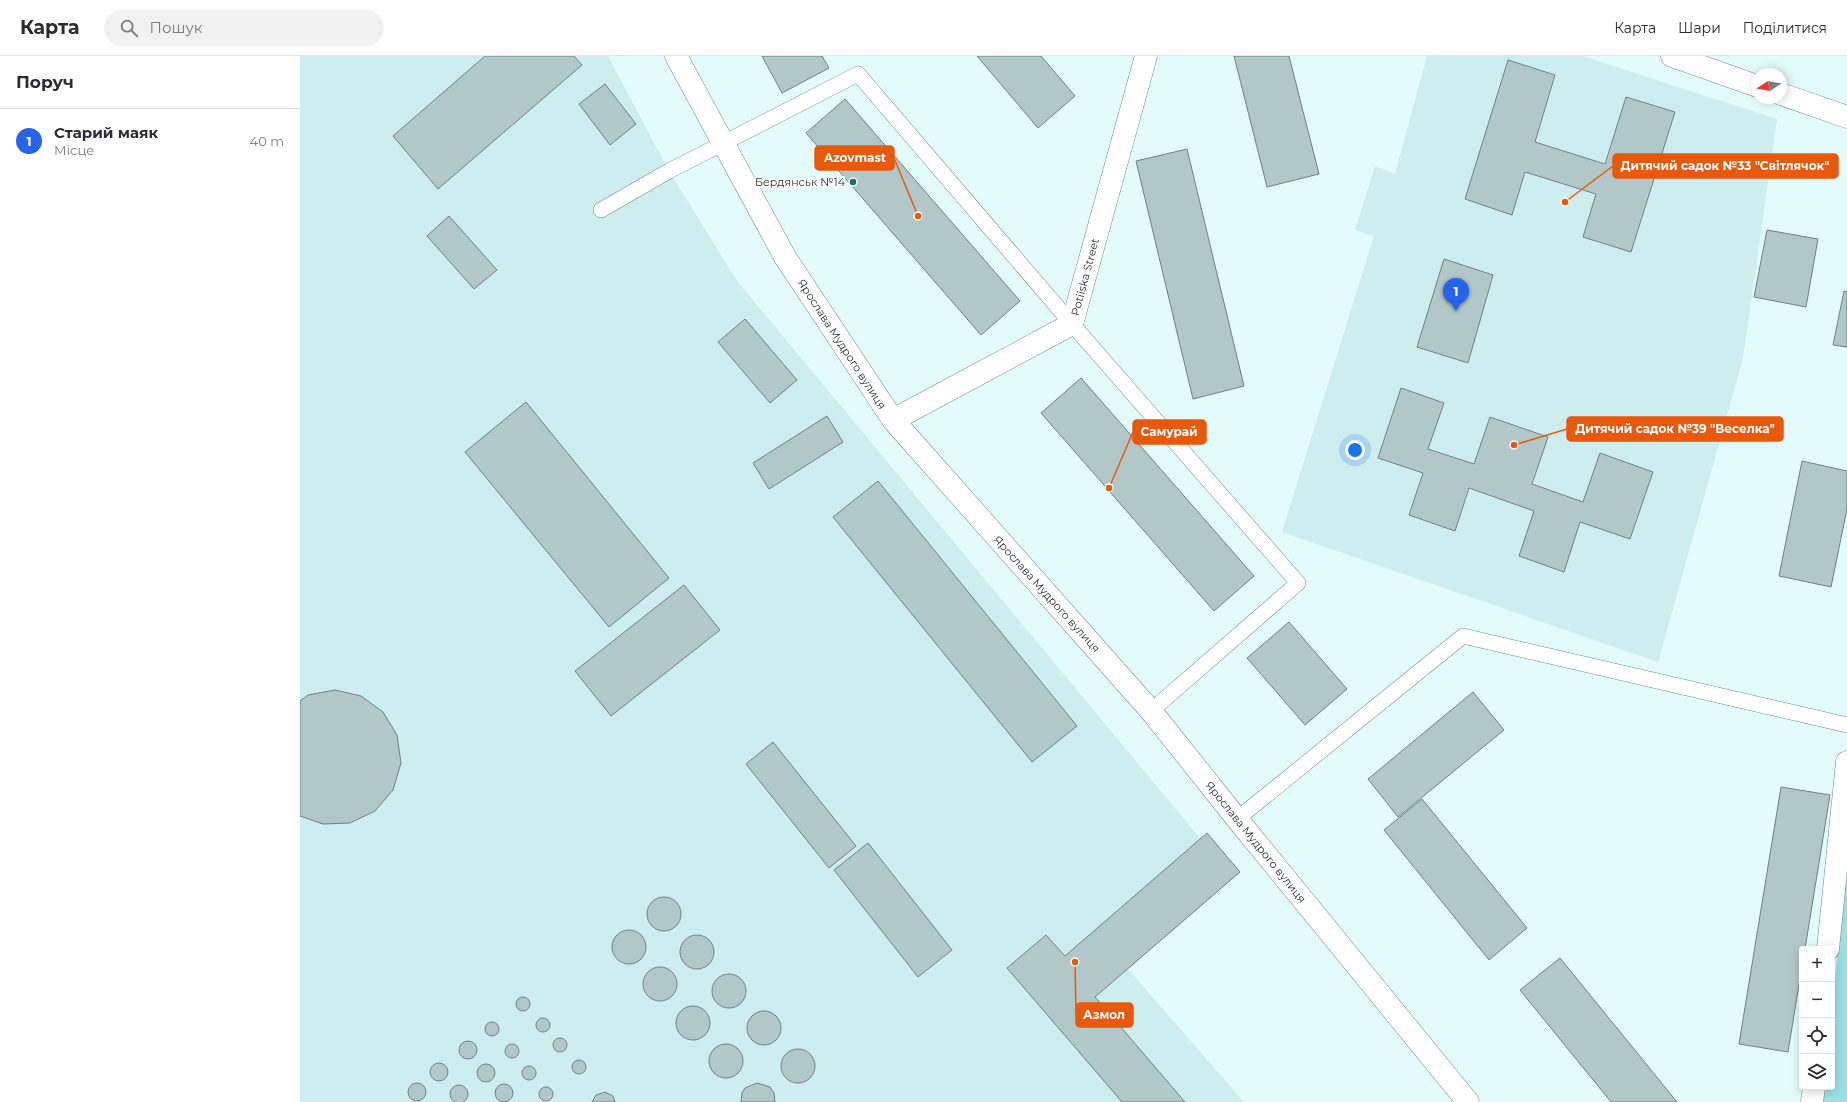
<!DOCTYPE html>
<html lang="uk">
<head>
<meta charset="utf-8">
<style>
  :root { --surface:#fff; --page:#f2f2f3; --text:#2b2b33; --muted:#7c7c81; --line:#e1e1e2; --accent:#2563eb }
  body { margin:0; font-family:Montserrat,sans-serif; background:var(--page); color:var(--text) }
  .controls { position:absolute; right:12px; bottom:12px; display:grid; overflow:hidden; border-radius:4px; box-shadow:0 2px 10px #0003 }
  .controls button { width:36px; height:36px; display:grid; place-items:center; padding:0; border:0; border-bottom:1px solid var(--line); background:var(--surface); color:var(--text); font:20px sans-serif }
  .compass { position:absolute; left:1451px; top:12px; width:36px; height:36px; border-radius:50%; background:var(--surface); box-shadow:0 2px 10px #0003; rotate:259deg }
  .you { position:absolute; left:1055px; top:394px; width:14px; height:14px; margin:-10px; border:3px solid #fff; border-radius:50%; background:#1a73e8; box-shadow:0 0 0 6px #1a73e833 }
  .badge { display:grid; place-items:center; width:26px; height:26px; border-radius:50%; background:var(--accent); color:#fff; font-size:13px; font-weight:700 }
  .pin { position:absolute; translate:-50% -33px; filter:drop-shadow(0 1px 2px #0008) }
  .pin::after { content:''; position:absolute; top:21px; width:14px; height:12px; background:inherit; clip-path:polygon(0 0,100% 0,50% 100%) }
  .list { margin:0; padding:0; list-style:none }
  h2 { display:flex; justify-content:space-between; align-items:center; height:52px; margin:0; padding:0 16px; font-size:17px }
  h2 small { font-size:13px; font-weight:400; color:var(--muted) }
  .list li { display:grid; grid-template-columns:26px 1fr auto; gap:12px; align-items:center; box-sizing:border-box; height:64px; padding:0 16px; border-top:1px solid var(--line) }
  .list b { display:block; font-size:15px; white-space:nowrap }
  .list p { margin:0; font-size:13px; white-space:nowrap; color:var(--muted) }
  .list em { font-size:13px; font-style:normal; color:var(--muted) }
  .icon { flex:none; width:22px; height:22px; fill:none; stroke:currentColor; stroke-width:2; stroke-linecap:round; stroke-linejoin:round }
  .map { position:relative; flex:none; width:1547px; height:1046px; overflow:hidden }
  header { display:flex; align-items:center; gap:24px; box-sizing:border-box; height:56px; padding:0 20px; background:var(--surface); border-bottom:1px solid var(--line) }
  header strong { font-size:19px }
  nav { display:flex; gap:22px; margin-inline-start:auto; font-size:14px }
  .search { width:280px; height:36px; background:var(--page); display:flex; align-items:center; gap:10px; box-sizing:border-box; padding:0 14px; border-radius:22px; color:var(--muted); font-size:15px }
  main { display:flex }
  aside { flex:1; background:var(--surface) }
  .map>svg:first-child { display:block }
</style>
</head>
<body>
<header>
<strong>Карта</strong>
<div class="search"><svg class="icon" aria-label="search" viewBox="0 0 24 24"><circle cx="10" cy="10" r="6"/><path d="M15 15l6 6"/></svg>Пошук</div>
<nav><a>Карта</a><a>Шари</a><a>Поділитися</a></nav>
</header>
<main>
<aside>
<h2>Поруч<small></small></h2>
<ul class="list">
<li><span class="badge">1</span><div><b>Старий маяк</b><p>Місце</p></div><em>40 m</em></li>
</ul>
</aside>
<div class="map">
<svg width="1547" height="1046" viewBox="0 0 1547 1046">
  <rect width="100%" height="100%" fill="#e3fbfb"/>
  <path fill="#cdedee" d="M0,0H308L369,115L437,225L933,822L828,913L944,1046H0Z
    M1127,0H1282L1477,63L1443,302L1358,606L982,476L1074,180L1055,174L1075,110L1095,118Z"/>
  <path fill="#9ae0e2" d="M1547,799V1046H1523L1524,1031H1532V953Z"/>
  <path fill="#b1c7c8" stroke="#6d8283" d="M185,0H274L282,9L138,133L93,80Z
    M462,0H522L529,12L482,37Z
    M677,0H741L775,40L738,72Z
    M934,0H989L1019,118L967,131Z
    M1208,4L1255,19L1235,86L1305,108L1326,41L1375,56L1331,196L1283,181L1296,138L1225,116L1212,159L1165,143Z
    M305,28L336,68L310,89L279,48Z
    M545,43L720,245L681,279L506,77Z
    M887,93L944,330L893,343L836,105Z
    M149,160L197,214L174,233L127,180Z
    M1467,174L1518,183L1506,251L1454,241Z
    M1144,203L1193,219L1168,307L1117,291Z
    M1544,235L1547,236V291L1533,289Z
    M445,263L497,324L470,347L418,286Z
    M781,322L954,520L914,555L741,357Z
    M1101,332L1144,347L1128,393L1174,408L1190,361L1248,381L1232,428L1283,446L1300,397L1353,416L1330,483L1280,466L1264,516L1219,500L1234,455L1169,432L1155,475L1109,459L1123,417L1078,402Z
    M226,346L369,522L309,571L165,396Z
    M527,360L543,386L469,433L453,407Z
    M1502,405L1547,415V453L1531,531L1479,520Z
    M578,425L777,670L732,706L533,461Z
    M384,529L420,574L311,660L275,615Z
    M989,566L1047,633L1005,669L947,602Z
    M35,634L61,640L83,656L97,679L101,707L93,734L75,755L50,767L23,768L0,760V645L8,639Z
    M1173,636L1204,674L1098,761L1068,723Z
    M473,686L556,790L529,812L446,708Z
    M1481,731L1530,739L1505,893H1502V910L1488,996L1439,988Z
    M1122,743L1227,872L1189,904L1084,774Z
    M907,777L940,816L795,941L885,1046H822L707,912L746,879L765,900Z
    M568,787L652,894L618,921L534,814Z
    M347 858a17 17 0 1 1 34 0a17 17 0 1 1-34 0Z
    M312 891a17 17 0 1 1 34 0a17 17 0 1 1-34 0Z
    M380 896a17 17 0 1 1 34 0a17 17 0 1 1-34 0Z
    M1260,902L1377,1046H1311L1220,934Z
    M343 928a17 17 0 1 1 34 0a17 17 0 1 1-34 0Z
    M412 935a17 17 0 1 1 34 0a17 17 0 1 1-34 0Z
    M216 948a7 7 0 1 1 14 0a7 7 0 1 1-14 0Z
    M376 967a17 17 0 1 1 34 0a17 17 0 1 1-34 0Z
    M447 972a17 17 0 1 1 34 0a17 17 0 1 1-34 0Z
    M236 969a7 7 0 1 1 14 0a7 7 0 1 1-14 0Z
    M185 973a7 7 0 1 1 14 0a7 7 0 1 1-14 0Z
    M253 989a7 7 0 1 1 14 0a7 7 0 1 1-14 0Z
    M159 994a9 9 0 1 1 18 0a9 9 0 1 1-18 0Z
    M409 1005a17 17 0 1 1 34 0a17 17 0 1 1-34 0Z
    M205 995a7 7 0 1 1 14 0a7 7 0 1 1-14 0Z
    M481 1010a17 17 0 1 1 34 0a17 17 0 1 1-34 0Z
    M272 1011a7 7 0 1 1 14 0a7 7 0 1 1-14 0Z
    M130 1016a9 9 0 1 1 18 0a9 9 0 1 1-18 0Z
    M177 1017a9 9 0 1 1 18 0a9 9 0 1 1-18 0Z
    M222 1017a7 7 0 1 1 14 0a7 7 0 1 1-14 0Z
    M108 1036a9 9 0 1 1 18 0a9 9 0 1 1-18 0Z
    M457,1027L470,1031L474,1037L475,1046H441L442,1037L445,1032Z
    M195 1037a9 9 0 1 1 18 0a9 9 0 1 1-18 0Z
    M150 1038a9 9 0 1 1 18 0a9 9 0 1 1-18 0Z
    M239 1038a7 7 0 1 1 14 0a7 7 0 1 1-14 0Z
    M305,1036L313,1040L315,1046H292L296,1039Z"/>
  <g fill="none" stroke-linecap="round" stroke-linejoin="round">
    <defs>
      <path id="lane" d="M301,154L369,115L558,18L772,268L998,527L851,655
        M937,763L1163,580L1547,669"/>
      <path id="street" d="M376,0L485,201L593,364L851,655L937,763L1168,1046
        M1372,0L1457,30
        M1481,38L1547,61
        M593,364L772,268L846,0
        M1528,893L1547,706
        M1512,1046L1514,1031"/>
    </defs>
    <use href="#lane" stroke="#74898a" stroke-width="16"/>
    <use href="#street" stroke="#74898a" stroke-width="23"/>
    <use href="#lane" stroke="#fff" stroke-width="15"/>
    <use href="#street" stroke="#fff" stroke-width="22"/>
  </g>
  <circle fill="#206c6e" stroke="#fff" stroke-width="1.5" cx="553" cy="126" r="4"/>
  <g text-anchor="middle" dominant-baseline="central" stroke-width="4" stroke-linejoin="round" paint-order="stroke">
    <g font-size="11" fill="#273030" stroke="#fff" text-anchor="end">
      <text x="545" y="126">Бердянськ №14</text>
    </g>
    <g font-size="11" fill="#273030" stroke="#fff">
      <text transform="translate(785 221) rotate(-75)">Potiiska Street</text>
      <text transform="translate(542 288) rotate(57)">Ярослава Мудрого вулиця</text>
      <text transform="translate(747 538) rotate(48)">Ярослава Мудрого вулиця</text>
      <text transform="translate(956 786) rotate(51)">Ярослава Мудрого вулиця</text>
    </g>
  </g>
  <path fill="none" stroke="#e8590c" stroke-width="1.5" d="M618 160L594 102M1265 146L1313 110M1214 389L1267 373M809 432L833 376M775 906L776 959"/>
  <g fill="#e8590c" stroke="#fff" stroke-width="1.5">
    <circle cx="618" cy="160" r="4"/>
    <circle cx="1265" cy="146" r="4"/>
    <circle cx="1214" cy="389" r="4"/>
    <circle cx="809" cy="432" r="4"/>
    <circle cx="775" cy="906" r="4"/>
  </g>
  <g fill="#e8590c" stroke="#e8590c" stroke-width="1.5">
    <rect x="515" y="90" width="79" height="24" rx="4"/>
    <rect x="1313" y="98" width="225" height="24" rx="4"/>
    <rect x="1267" y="361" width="216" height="24" rx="4"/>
    <rect x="833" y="364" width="73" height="24" rx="4"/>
    <rect x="776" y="947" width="57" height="24" rx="4"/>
  </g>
  <g font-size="12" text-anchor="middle" font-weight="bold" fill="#fff">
    <text x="555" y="106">Azovmast</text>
    <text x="1425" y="114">Дитячий садок №33 "Світлячок"</text>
    <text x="1375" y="377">Дитячий садок №39 "Веселка"</text>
    <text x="869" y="380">Самурай</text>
    <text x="804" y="963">Азмол</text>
  </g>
</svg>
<div class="controls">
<button>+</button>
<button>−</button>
<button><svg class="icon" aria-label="locate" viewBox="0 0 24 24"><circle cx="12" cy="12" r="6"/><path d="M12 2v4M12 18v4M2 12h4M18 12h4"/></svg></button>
<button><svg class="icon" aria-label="layers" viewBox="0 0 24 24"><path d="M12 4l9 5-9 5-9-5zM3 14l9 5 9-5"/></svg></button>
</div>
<svg class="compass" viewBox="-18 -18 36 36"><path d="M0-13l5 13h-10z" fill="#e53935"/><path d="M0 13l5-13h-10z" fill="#7c7c81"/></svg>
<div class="you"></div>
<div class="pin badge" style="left:1156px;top:255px">1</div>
</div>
</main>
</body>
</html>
